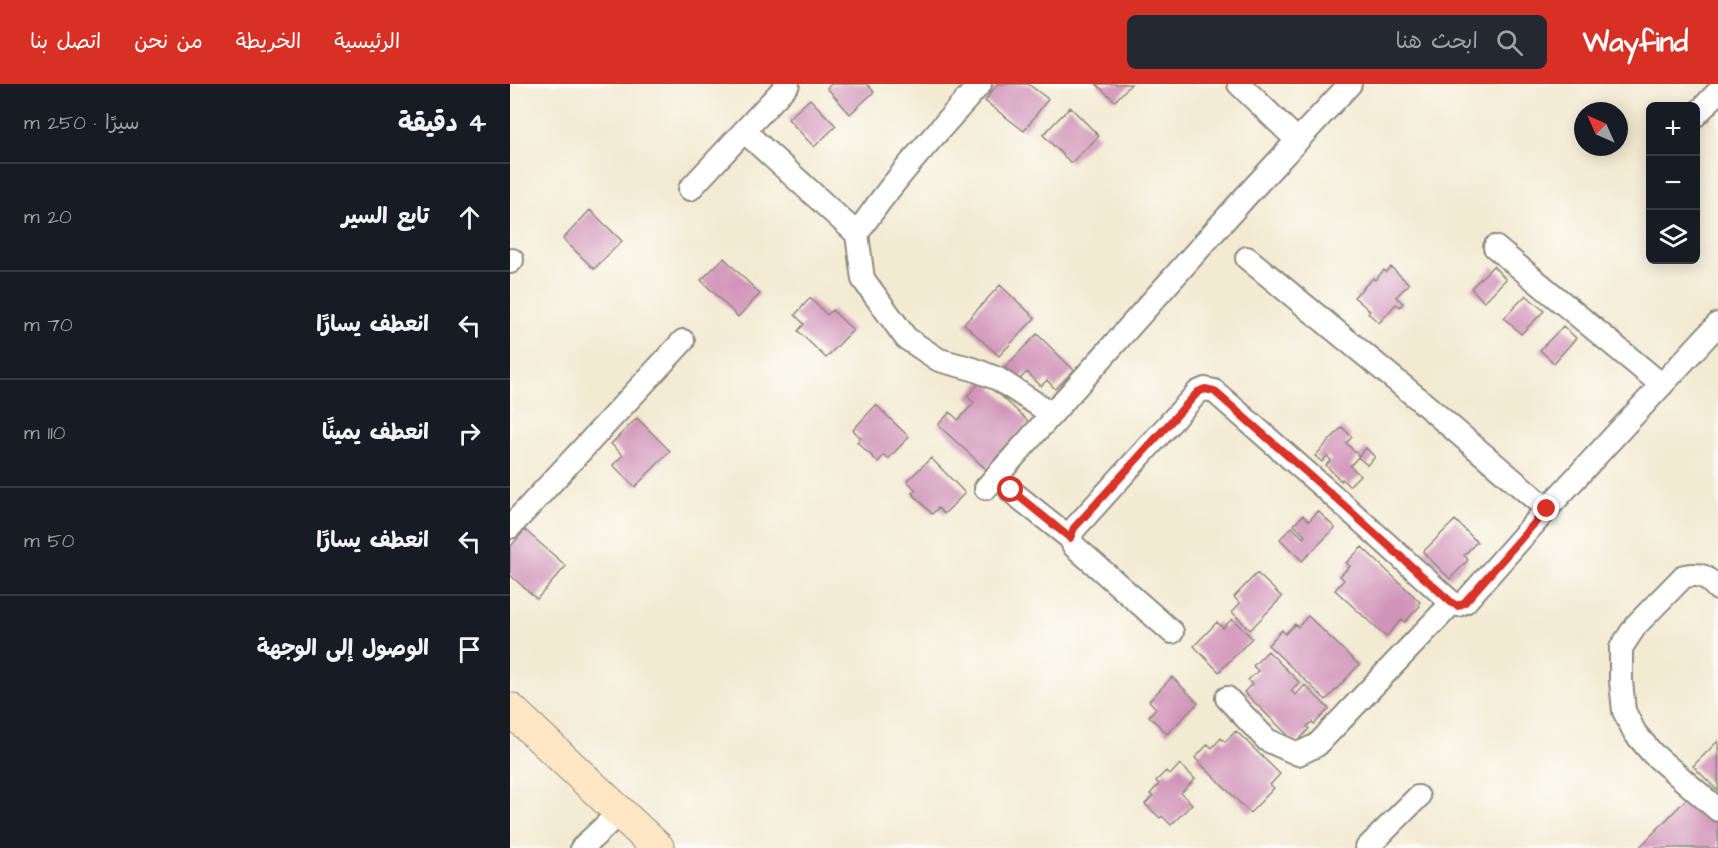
<!DOCTYPE html>
<html lang="ar">
<head>
<meta charset="utf-8">
<style>
  :root { --surface:#171b24; --page:#242831; --text:#f1f3f6; --muted:#9ea1a6; --line:#363941; --accent:#d93025 }
  body { margin:0; font-family:"Architects Daughter","Playpen Sans Arabic",sans-serif; background:var(--page); color:var(--text); direction:rtl }
  .controls { position:absolute; right:18px; top:18px; display:grid; overflow:hidden; border-radius:9px; box-shadow:0 3px 15px #0003 }
  .controls button { width:54px; height:54px; display:grid; place-items:center; padding:0; border:0; border-bottom:2px solid var(--line); background:var(--surface); color:var(--text); font:30px sans-serif }
  .compass { position:absolute; left:1064px; top:18px; width:54px; height:54px; border-radius:50%; background:var(--surface); box-shadow:0 3px 15px #0003; rotate:315deg }
  .stop { position:absolute; width:18px; height:18px; margin:-14px; border:4px solid #d93025; border-radius:50%; background:#fff }
  .stop.end { background:#d93025; border-color:#fff; box-shadow:0 2px 6px #0008 }
  .list { margin:0; padding:0; list-style:none }
  h2 { display:flex; justify-content:space-between; align-items:center; height:78px; margin:0; padding:0 24px; font-size:26px }
  h2 small { font-size:20px; font-weight:400; color:var(--muted) }
  .list li { display:grid; grid-template-columns:39px 1fr auto; gap:18px; align-items:center; box-sizing:border-box; height:108px; padding:0 24px; border-top:2px solid var(--line) }
  .list b { display:block; font-size:22px; white-space:nowrap }
  .list em { font-size:20px; font-style:normal; color:var(--muted) }
  .icon { flex:none; width:33px; height:33px; fill:none; stroke:currentColor; stroke-width:2; stroke-linecap:round; stroke-linejoin:round }
  .map { position:relative; flex:none; width:1208px; height:764px; overflow:hidden; direction:ltr }
  header { display:flex; align-items:center; gap:36px; box-sizing:border-box; height:84px; padding:0 30px; background:var(--accent); color:#fff }
  header strong { font-size:28px }
  nav { display:flex; gap:33px; margin-inline-start:auto; font-size:21px }
  .search { width:420px; height:54px; background:var(--page); display:flex; align-items:center; gap:15px; box-sizing:border-box; padding:0 21px; border-radius:9px; color:var(--muted); font-size:22px }
  main { display:flex }
  aside { flex:1; background:var(--surface) }
  .map>svg:first-child { display:block }
</style>
</head>
<body>
<header>
<strong>Wayfind</strong>
<div class="search"><svg class="icon" aria-label="search" viewBox="0 0 24 24"><circle cx="10" cy="10" r="6"/><path d="M15 15l6 6"/></svg>ابحث هنا</div>
<nav><a>الرئيسية</a><a>الخريطة</a><a>من نحن</a><a>اتصل بنا</a></nav>
</header>
<main>
<div class="map">
<svg width="1208" height="764" viewBox="0 0 1208 764">
  <rect width="100%" height="100%" fill="#fdfcf7"/>
  <filter id="ink" filterUnits="userSpaceOnUse"><feTurbulence type="fractalNoise" baseFrequency=".0167" numOctaves="2"/><feDisplacementMap in="SourceGraphic" scale="12" xChannelSelector="R" yChannelSelector="G"/><feConvolveMatrix kernelMatrix="1 2 1 2 8 2 1 2 1" color-interpolation-filters="sRGB"/></filter>
  <filter id="wash" filterUnits="userSpaceOnUse"><feTurbulence type="fractalNoise" baseFrequency=".008" numOctaves="4" result="noise"/><feDisplacementMap in="SourceGraphic" scale="24" xChannelSelector="R" yChannelSelector="G"/><feGaussianBlur stdDeviation="1.35" result="paint"/><feColorMatrix in="noise" values="0 0 0 0 0 0 0 0 0 0 0 0 0 0 0 0 0 1.4 0 .05"/><feComposite in="paint" operator="in"/></filter>
  <g filter="url(#wash)">
    <rect width="100%" height="100%" fill="#f3ead2"/>
    <g id="blocks">
      <path fill="#d194b9" d="M321,0H357L364,8L340,30L317,4Z
        M487,0H518L538,15L514,47L475,17Z
        M586,0H621L605,17Z
        M300,15L326,42L304,63L278,35Z
        M560,23L589,52L561,79L533,51Z
        M80,126L112,157L84,185L53,155Z
        M214,174L250,210L228,233L191,196Z
        M983,182L996,195L974,218L961,204Z
        M881,183L899,200L886,213L893,219L890,223L886,220L869,239L858,229L860,227L844,213L863,194L865,196L874,186L876,188Z
        M490,201L525,234L489,272L454,240Z
        M1016,211L1034,227L1011,250L994,234Z
        M300,214L317,231L322,226L343,246L316,274L288,247L294,240L285,231Z
        M1053,242L1066,254L1044,279L1030,266Z
        M527,250L564,286L545,305L537,296L531,302L517,288L509,296L495,283Z
        M473,295L519,338L476,385L428,341L440,328L448,336L464,319L457,312Z
        M366,321L399,353L378,375L374,371L368,378L347,358L351,354L343,346Z
        M127,334L160,367L125,403L103,381L113,371L101,360Z
        M832,343L842,353L836,359L849,372L840,382L850,391L839,402L832,395L831,397L816,381L821,376L817,372L812,378L805,372Z
        M856,364L865,373L857,381L848,373Z
        M421,374L455,409L434,430L428,424L422,430L402,409L406,406L397,397Z
        M808,427L825,444L792,477L770,455L782,443L793,454L795,452L784,441L793,431L799,437Z
        M945,436L967,458L954,471L958,476L940,495L913,468Z
        M15,446L56,482L27,515L0,491V463Z
        M852,463L910,518L908,520L910,522L895,538L892,535L876,553L825,506L834,496L830,492L840,482L836,479Z
        M747,489L772,513L740,546L722,528L730,519L724,513Z
        M798,532L849,581L816,616L758,561L772,546L775,550L785,540L788,543Z
        M722,535L742,554L709,588L684,562L707,538L713,544Z
        M758,567L789,598L781,607L786,611L795,601L819,625L804,640L802,638L797,642L799,645L786,659L734,608L742,600L738,596L748,587L743,582Z
        M662,593L688,619L657,650L639,632L646,624L639,617Z
        M726,647L770,690L760,701L764,704L740,729L685,674L698,660L702,664L711,654L715,658Z
        M1208,657V707L1183,682Z
        M670,680L685,695L671,709L682,720L661,741L652,732L650,734L635,720L643,712L640,710L649,700L646,697L656,687L660,691Z
        M1185,706L1208,728V764H1129Z"/>
    </g>
  </g>
  <g filter="url(#ink)">
    <use href="#blocks" fill-opacity="0" stroke="#8f8a7e" stroke-width="1.5"/>
    <g fill="none" stroke-linecap="round" stroke-linejoin="round">
      <defs>
        <path id="street" d="M729,0L787,56
          M1186,31L1208,8
          M234,47L347,150L353,195L396,254L429,276L463,285L488,295L542,330
          M180,105L278,0
          M347,150C382,96 427,49 470,0
          M985,163L1152,301
          M737,174L905,312L1037,425L1208,240
          M0,178L2,176
          M476,404L736,112L840,0
          M501,407L560,454
          M0,443L173,257
          M1208,505C1195,492 1193,489 1174,492L1126,541L1111,564V597L1114,627L1125,649L1142,669L1208,726
          M662,548L564,462L560,454L564,445L688,308L695,305L704,307L828,416L942,519L948,521L955,518L1037,425
          M717,614L757,656L788,670L807,661L942,519
          M72,764L110,728
          M857,764L908,713"/>
        <path id="secondary" d="M0,625L148,764"/>
      </defs>
      <use href="#street" stroke="#8f8a7e" stroke-width="26"/>
      <use href="#secondary" stroke="#8f8a7e" stroke-width="34"/>
      <use href="#street" stroke="#fff" stroke-width="22"/>
      <use href="#secondary" stroke="#fce6c4" stroke-width="32"/>
    </g>
  </g>
  <g fill="none" stroke-linecap="round" stroke-linejoin="round" filter="url(#ink)">
    <path stroke="#d93025" stroke-width="8" d="M501,406L560,454L564,444L688,308L695,305L704,307L828,416L942,519L948,522L955,518L1037,425"/>
  </g>
</svg>
<div class="controls">
<button>+</button>
<button>−</button>
<button><svg class="icon" aria-label="layers" viewBox="0 0 24 24"><path d="M12 4l9 5-9 5-9-5zM3 14l9 5 9-5"/></svg></button>
</div>
<svg class="compass" viewBox="-18 -18 36 36"><path d="M0-13l5 13h-10z" fill="#e53935"/><path d="M0 13l5-13h-10z" fill="#9ea1a6"/></svg>
<div class="stop" style="left:501px;top:406px"></div>
<div class="stop end" style="left:1037px;top:425px"></div>
</div>
<aside>
<h2>4 دقيقة<small>سيرًا · 250 m</small></h2>
<ul class="list">
<li><svg class="icon" aria-label="ahead" viewBox="0 0 24 24"><path d="M12 20V5M6 11l6-6 6 6"/></svg><div><b>تابع السير</b></div><em>20 m</em></li>
<li><svg class="icon" aria-label="left" viewBox="0 0 24 24"><path d="M17 20v-9H6M10 6l-5 5 5 5"/></svg><div><b>انعطف يسارًا</b></div><em>70 m</em></li>
<li><svg class="icon" aria-label="right" viewBox="0 0 24 24"><path d="M7 20v-9h11M14 6l5 5-5 5"/></svg><div><b>انعطف يمينًا</b></div><em>110 m</em></li>
<li><svg class="icon" aria-label="left" viewBox="0 0 24 24"><path d="M17 20v-9H6M10 6l-5 5 5 5"/></svg><div><b>انعطف يسارًا</b></div><em>50 m</em></li>
<li><svg class="icon" aria-label="arrive" viewBox="0 0 24 24"><path d="M6 21V4h12l-3 4 3 4H6"/></svg><div><b>الوصول إلى الوجهة</b></div></li>
</ul>
</aside>
</main>
</body>
</html>
